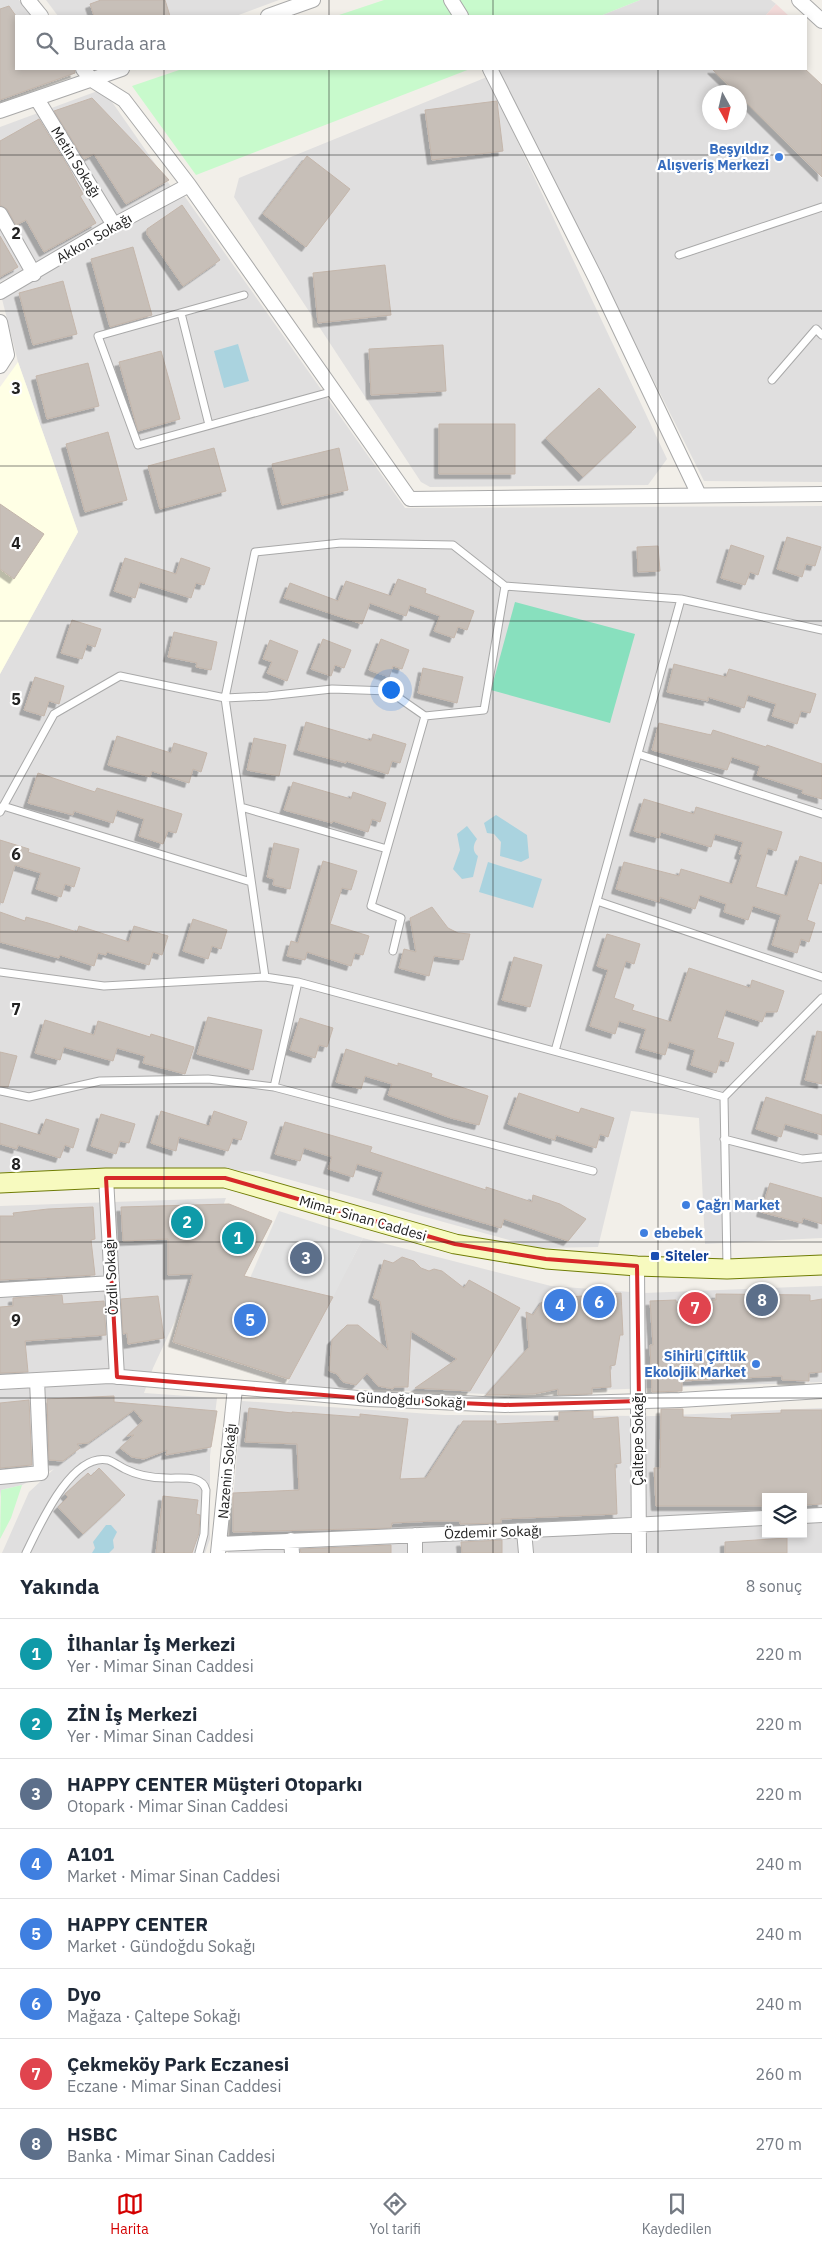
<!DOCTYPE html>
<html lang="tr">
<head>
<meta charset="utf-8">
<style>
  :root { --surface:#fff; --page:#f2f2f3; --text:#1f2937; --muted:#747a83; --line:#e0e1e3; --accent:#d40000 }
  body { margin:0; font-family:"IBM Plex Sans",sans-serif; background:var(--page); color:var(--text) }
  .controls { position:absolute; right:15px; bottom:15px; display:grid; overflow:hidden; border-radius:0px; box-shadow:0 2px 8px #0003 }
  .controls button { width:45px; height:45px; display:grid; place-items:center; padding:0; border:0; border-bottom:1px solid var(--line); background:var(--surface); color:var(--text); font:25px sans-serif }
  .compass { position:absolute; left:702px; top:85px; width:45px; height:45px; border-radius:50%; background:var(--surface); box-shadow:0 2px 8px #0003; rotate:172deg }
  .you { position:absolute; left:390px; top:689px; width:18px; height:18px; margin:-12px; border:4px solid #fff; border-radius:50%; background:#1a73e8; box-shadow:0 0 0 8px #1a73e833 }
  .badge { display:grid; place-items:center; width:32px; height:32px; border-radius:50%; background:var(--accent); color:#fff; font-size:16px; font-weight:700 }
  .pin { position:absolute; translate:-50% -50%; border:2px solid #fff; box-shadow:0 1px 5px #0006 }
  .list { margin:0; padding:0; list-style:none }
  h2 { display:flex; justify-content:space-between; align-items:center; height:65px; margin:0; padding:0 20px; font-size:21px }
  h2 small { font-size:16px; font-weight:400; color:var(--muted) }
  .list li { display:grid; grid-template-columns:32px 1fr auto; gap:15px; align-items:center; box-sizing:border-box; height:70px; padding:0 20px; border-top:1px solid var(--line) }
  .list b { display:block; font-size:19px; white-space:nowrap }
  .list p { margin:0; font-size:16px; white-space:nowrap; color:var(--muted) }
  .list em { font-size:16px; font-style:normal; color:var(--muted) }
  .icon { flex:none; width:28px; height:28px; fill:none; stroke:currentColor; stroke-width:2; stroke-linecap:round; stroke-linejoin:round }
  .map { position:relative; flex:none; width:822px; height:1553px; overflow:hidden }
  .search { position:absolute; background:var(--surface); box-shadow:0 2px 8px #0003; left:15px; right:15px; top:15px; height:55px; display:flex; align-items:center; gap:12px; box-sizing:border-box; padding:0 18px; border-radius:0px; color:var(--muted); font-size:19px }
  .sheet { height:625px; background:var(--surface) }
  nav { display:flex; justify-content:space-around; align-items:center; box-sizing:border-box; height:70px; border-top:1px solid var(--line); background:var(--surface); font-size:14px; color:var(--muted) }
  nav a { display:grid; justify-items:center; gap:2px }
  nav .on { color:var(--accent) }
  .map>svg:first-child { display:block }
</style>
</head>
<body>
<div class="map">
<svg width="822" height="1553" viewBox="0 0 822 1553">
  <defs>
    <filter id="shadow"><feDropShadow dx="-4.5" dy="4.5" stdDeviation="0" flood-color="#0004"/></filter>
  </defs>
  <rect width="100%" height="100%" fill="#f2efe9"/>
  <path fill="#e0dfdf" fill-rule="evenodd" d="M0,0H19L32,16H16V69H73L76,73L0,102Z
    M46,0H279L236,16H58Z
    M640,0H771L776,4L765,16H600Z
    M498,69H719L715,74L734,92H710V122H740V98L822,178V482L704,481Z
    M487,77L667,459L648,485L430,487L421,482L234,197L239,178Z
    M103,89L172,188L0,282V127Z
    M183,194L405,508L822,506V1238L705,1244L699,1118L631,1111L598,1247L538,1248L258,1171L160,1169L0,1173V674L78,532L18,362L2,299Z
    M226,1198L203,1261L153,1368L144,1393L217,1398L210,1456V1539L205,1553H2L29,1492L54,1469L22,1485L1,1490L0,1497V1206Z
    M363,1238L551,1286L644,1293L822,1286V1382L486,1394L286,1386Z
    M242,1401L445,1415L653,1416L822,1408V1553H228ZM766,1497H803V1534H766Z"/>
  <path fill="#f2dad9" d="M776,4L789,16H765Z"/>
  <path fill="#ffffe5" d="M18,362L78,532L0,674V387Z"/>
  <path fill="#c8facc" d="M384,0H640L600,16H336Z
    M182,69H470L196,175L132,86Z
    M22,1485L11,1518L0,1539L1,1490Z"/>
  <path fill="#88e0be" d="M515,602L635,634L610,723L491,690Z"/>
  <path fill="#e2e2e2" d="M279,1211L363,1238L333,1297L250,1278Z"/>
  <path fill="#aad3df" d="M238,344L249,381L224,388L214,351Z
    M496,815L527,835L529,858L521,862L500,856L501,842L494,834L487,833L484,823Z
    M467,826L477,839C473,845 472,851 478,856L473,877L462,879L453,869L460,850L457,834Z
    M488,862L542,879L533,908L479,892Z
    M106,1525H111L117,1532L113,1540L114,1548L109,1553H92L95,1548L93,1542Z"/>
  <path fill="#c7bfb8" stroke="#c4b6ab" filter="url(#shadow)" d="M101,0H165L170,16H94L90,4Z
    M9,6L16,16V69H74L75,73L0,100V9Z
    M712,69H805L822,85V177L740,96V92H736Z
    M92,98L135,143L169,180L126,204L94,154L84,159L54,111Z
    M497,101L503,151L432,160L425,110Z
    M39,119L69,168L83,194L80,196L96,223L44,252L26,220L16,225L7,209L0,205V141Z
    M307,156L350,189L306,247L263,214Z
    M182,205L220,260L183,286L147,234V229Z
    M0,236L18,267L0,277Z
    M133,247L152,315L110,327L91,259Z
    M385,265L391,315L318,323L313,273Z
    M63,281L77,334L33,345L19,293Z
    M443,345L446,391L371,395L369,349Z
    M161,351L180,419L138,431L119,362Z
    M88,363L99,406L47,419L36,376Z
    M599,388L636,427L583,477L546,438Z
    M439,424H515V474H439Z
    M108,432L127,500L85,512L66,444Z
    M214,448L226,491L160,509L148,466Z
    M339,448L348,490L282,505L272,464Z
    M0,504L44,534L14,579L0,569Z
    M787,537L821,547L815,566L806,564L802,577L777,569Z
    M731,545L764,556L758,575L750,572L745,585L721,578Z
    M658,546L660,571L638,572L637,547Z
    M125,558L176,574L181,558L210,568L204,585L196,583L191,598L140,582L135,598L114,591Z
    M398,579L426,589L425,593L474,611L467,630L458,627L454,638L434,631L440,616L410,605L406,616L370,603L362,624L284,598L290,583L338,601L346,581L391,596Z
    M72,620L101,629L95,647L87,644L82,659L61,653Z
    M174,632L217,642L211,670L196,667L197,663L168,657Z
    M323,639L351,650L344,668L335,665L331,676L311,669Z
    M381,639L409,650L402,669L393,666L389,677L369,670Z
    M270,640L298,651L287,681L267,673L272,662L263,659Z
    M674,664L726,677L729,669L816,694L810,713L801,711L797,724L772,716L776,704L748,695L744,708L708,697V701L667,692Z
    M423,668L463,677L457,703L418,693Z
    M35,677L64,686L59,704L49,701L44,716L24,710Z
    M306,722L371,741L373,734L406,744L400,763L392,761L388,774L346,761V763L298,750Z
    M659,723L711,735L713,730L766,747L767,745L822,764V799L802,793L803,790L757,775L760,766L732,757L727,770L652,750Z
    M117,736L171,753L174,743L207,753L201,772L193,769L189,783L152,771L150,777L108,765Z
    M254,738L286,745L279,776L247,770Z
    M38,773L95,792L97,788L182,814L176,833L168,831L163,844L139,836L144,819L117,810L113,823L74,811L73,815L28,803Z
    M293,782L351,799L353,792L386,803L380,822L372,819L368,832L333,821L332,823L284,810Z
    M644,799L694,814L696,807L782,832L776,851L768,848L756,887L787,896L800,856L822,863V884L819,883L807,920L815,923L809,942L801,939L797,953L772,945L781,915L753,906L748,920L724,912L726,904L700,895L695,909L660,897L659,902L616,889L624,862L679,876L681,869L732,884L742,855L739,854L743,842L715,834L711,847L661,832L659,838L634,831Z
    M0,840L29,849L28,852L80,868L74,887L65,884L61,897L36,889L41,873L15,865L3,903L0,902Z
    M274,843L299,849L290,889L273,885L274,879L267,877Z
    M323,861L357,871L351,890L342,888L330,924L369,936L363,955L355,953L351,966L307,952L305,960L287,956L291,941L298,943Z
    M432,907L448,928L458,933L470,934L463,960L434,956L429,976L399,968L404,949L416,952L410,918Z
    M0,912L25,921L26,917L48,923L77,932L79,926L129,942L134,926L168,936L162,955L153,952L149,965L107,952L106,955L98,953L94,966L60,955L59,958L0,942Z
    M193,919L227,930L221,949L212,946L208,959L183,951Z
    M607,934L640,944L634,964L626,961L614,998L634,1005L632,1010L671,1022L689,968L750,988L752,980L784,991L777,1012H766L762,1022L726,1010L717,1038L734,1043L728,1062L720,1060L716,1073L691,1065L695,1050L669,1042L665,1055L640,1048L646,1029L619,1021L615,1034L590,1026L608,970L597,966Z
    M514,957L542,965L530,1007L502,1000Z
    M208,1017L262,1030L253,1070L197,1054Z
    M300,1018L333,1028L327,1047L319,1045L315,1058L290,1050Z
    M45,1020L94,1035L98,1021L150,1037L151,1034L194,1047L185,1074L143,1063L145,1056L117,1048L113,1061L64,1047L60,1060L35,1053Z
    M817,1031L822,1032V1084L805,1080Z
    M346,1049L398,1066V1063L432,1074L431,1077L488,1096L479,1125L451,1118L388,1095L392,1084L365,1076L361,1089L336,1082Z
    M0,1052L17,1056L8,1087L0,1086Z
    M519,1093L579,1113L581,1108L614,1118L608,1137L600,1134L596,1148L556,1135L555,1140L508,1124Z
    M766,1097L822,1115V1135L785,1124L781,1137L756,1129Z
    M161,1111L209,1126L214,1111L247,1122L241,1140L233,1138L228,1151L179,1137L176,1151L151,1143Z
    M101,1114L135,1124L129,1143L120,1141L116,1154L91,1146Z
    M46,1119L79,1129L73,1148L65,1145L60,1158L18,1145L17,1149L0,1144V1123L40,1135Z
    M285,1122L372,1147L370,1152L486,1190V1187L532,1202L533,1195L560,1204L586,1219L568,1241L504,1219L501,1228L426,1206L377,1190L383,1172L357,1164L353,1177L328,1169L332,1157L304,1148L300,1161L275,1154Z
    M770,1183L822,1198V1224L803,1218L802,1223L761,1212Z
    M229,1204L272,1221L244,1276L333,1297L289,1379L173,1342L193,1274L168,1275V1239L123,1241L121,1207Z
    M93,1207L95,1239L91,1240L95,1275L0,1280V1216H14L13,1213L48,1209Z
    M402,1257L414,1261L421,1268L429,1271L434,1269L442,1271L464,1288L469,1280L520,1308L470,1391L415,1388L457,1359L411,1331L408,1387H394L393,1389L378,1386L367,1373L356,1385L343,1382L337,1374L329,1371L332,1340L347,1325H358L388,1350L380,1301L373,1298L384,1260L393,1263Z
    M621,1293L623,1335H620L615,1365L610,1366L611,1387L592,1388V1394L558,1395V1389L534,1394L486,1395L529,1347L526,1312L533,1315L544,1299Z
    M716,1294L810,1295V1301L822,1299V1372L809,1373V1381L782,1380V1376L682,1381V1391L652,1392L650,1345H653L650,1301L676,1300V1302L716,1300Z
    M62,1295L63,1304L104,1301L106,1335L25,1341L28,1372L0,1373V1307L13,1306V1298Z
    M158,1296L164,1338L128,1344L127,1333L123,1334L121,1299Z
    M114,1396V1402L217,1411L211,1447L166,1455L167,1450L144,1459L132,1457L120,1448L134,1435L127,1436L143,1421L134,1410L88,1443L77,1444L80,1448L63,1461L49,1460L47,1399Z
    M29,1400L32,1465L0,1468V1403Z
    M249,1408L292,1413V1412L360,1417V1414L408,1419L400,1479L426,1478L463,1421H496V1424L559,1421V1412L593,1411V1419L618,1417L621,1463L615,1464L617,1514L501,1519V1523L460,1524V1521H434L392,1523L391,1528L233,1532V1493L299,1490L297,1444L245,1442Z
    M661,1409H683V1417L732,1419L731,1415L781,1413V1410H822V1504L803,1505V1497H766V1506H656L654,1468H660Z
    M99,1468L125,1495L83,1534L58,1507L68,1497L65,1494L88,1473L91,1476Z
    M163,1496L198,1500L196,1514L200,1515L199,1533L192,1553H156Z
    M787,1538V1553H725V1542Z
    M502,1540V1553H462L461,1542Z
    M391,1545V1553H301L300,1549Z"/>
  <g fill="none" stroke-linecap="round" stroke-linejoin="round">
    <defs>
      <path id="service" d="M679,255L822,207
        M244,295L98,336L138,445L334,391
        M181,313L209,425
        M772,380L816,329L822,335
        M425,716L484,710L505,586
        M638,754L822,814
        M3,806L251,882
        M241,807L387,849L371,906L401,918L393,951
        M0,812L54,714L120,676L225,698L268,696L332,689L389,691L425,716L387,849
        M597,901L822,977
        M0,972L104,986L265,977
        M555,1051L681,599
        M274,1087L298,982
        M0,1091L29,1097L100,1081L208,1079L274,1087L593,1171
        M724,1097L298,982L265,977L225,698L255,552L341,543L453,545L505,586L681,599L822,630
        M724,1139L802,1159L822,1157
        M727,1267L724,1097L822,998
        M26,1553C39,1527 71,1452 108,1460C114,1462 119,1466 125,1469C137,1475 152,1478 166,1478C179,1479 202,1474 206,1490L204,1534L199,1553"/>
      <path id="minor" d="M28,0L41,16
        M451,0L461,16
        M799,0L822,21
        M268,16L313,0
        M83,69L92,80L124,100L189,185L410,499L822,494
        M490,69L596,279L699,495
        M37,99L114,225
        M0,111L122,69
        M0,214L34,274
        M0,292L114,225L189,185
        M0,322L7,355L0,366
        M106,1178L117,1377
        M637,1266L639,1553
        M0,1290L112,1283
        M0,1382L110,1376L370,1399L505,1405L680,1400L822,1391
        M0,1477L41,1473L37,1380
        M803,1516L822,1515
        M524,1531L526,1553
        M291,1540L292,1553
        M220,1544L575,1528L766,1518
        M218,1553L235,1388
        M415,1553V1535"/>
      <path id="secondary" d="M0,1183L106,1178H225L455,1244L546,1259L637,1266L727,1269L822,1265"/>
    </defs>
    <use href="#service" stroke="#a9a9a9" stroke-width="9"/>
    <use href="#minor" stroke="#a9a9a9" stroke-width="16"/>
    <use href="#secondary" stroke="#707d05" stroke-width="21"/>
    <use href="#service" stroke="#fff" stroke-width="7"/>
    <use href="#minor" stroke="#fff" stroke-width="14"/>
    <use href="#secondary" stroke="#f7fabf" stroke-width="19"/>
  </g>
  <path fill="none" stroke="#d62828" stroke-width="4" stroke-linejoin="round" d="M106,1178H225L455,1244L546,1259L637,1266L639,1401L505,1405L370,1399L117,1377Z"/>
  <path fill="none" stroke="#222" stroke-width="1" stroke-opacity="0.55" d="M164,0V16M329,0V16M493,0V16M658,0V16M164,69V1553M329,69V1553M493,69V1553M658,69V1553M0,155H822M0,311H822M0,466H822M0,621H822M0,776H822M0,932H822M0,1087H822M0,1242H822M0,1398H822"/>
  <g fill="#3f7fe0" stroke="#fff" stroke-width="2">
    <circle cx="779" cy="157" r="5"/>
    <circle cx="686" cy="1205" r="5"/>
    <circle cx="644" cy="1233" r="5"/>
    <circle cx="756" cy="1364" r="5"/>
  </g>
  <rect fill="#1a4fb4" stroke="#fff" stroke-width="2" x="650" y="1251" width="10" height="10" rx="2.5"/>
  <g text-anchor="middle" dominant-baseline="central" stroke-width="4.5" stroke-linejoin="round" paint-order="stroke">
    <g font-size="14" font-weight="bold" fill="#366cbe" stroke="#fff" text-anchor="end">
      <text x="769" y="149">Beşyıldız<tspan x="769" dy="16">Alışveriş Merkezi</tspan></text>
      <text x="696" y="1205" text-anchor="start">Çağrı Market</text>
      <text x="654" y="1233" text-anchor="start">ebebek</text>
      <text x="746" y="1356">Sihirli Çiftlik<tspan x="746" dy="16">Ekolojik Market</tspan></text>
    </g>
    <g font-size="14" fill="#222" stroke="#fff">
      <text transform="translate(76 162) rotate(58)">Metin Sokağı</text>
      <text transform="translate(94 238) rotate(-30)">Akkon Sokağı</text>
      <text transform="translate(363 1218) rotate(16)">Mimar Sinan Caddesi</text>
      <text transform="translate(111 1277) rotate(-93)">Özdil Sokağı</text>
      <text transform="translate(411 1400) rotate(3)">Gündoğdu Sokağı</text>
      <text transform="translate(638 1439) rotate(-90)">Çaltepe Sokağı</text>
      <text transform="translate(227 1471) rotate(-85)">Nazenin Sokağı</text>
      <text transform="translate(493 1532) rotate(-2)">Özdemir Sokağı</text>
    </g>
    <g font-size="14" font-weight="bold" fill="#164399" stroke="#fff" text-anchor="start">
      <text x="665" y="1256">Siteler</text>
    </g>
  </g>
  <g font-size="16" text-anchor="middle" font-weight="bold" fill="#222" stroke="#fff" stroke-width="4.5" stroke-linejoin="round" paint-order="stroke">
    <text x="16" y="239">2</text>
    <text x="16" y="394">3</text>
    <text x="16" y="549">4</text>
    <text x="16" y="705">5</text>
    <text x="16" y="860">6</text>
    <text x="16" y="1015">7</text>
    <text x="16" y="1170">8</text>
    <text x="16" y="1326">9</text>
  </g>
</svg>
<div class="controls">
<button><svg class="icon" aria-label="layers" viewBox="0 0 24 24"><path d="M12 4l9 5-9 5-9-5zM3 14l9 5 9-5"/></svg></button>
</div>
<svg class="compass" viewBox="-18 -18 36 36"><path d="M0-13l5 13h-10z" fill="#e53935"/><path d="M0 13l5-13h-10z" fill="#747a83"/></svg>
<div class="you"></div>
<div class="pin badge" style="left:238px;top:1238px;background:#0f9aa8">1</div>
<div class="pin badge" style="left:187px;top:1222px;background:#0f9aa8">2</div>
<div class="pin badge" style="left:306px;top:1258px;background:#5c6f8a">3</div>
<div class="pin badge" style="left:560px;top:1305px;background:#3f7fe0">4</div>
<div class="pin badge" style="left:250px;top:1320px;background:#3f7fe0">5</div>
<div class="pin badge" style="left:599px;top:1302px;background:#3f7fe0">6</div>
<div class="pin badge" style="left:695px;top:1308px;background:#e0444e">7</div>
<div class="pin badge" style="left:762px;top:1300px;background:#5c6f8a">8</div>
<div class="search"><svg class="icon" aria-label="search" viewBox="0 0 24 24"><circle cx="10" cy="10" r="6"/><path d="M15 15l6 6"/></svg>Burada ara</div>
</div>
<section class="sheet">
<h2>Yakında<small>8 sonuç</small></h2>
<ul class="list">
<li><span class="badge" style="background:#0f9aa8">1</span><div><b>İlhanlar İş Merkezi</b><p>Yer · Mimar Sinan Caddesi</p></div><em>220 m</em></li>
<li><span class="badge" style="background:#0f9aa8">2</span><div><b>ZİN İş Merkezi</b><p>Yer · Mimar Sinan Caddesi</p></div><em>220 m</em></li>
<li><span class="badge" style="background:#5c6f8a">3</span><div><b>HAPPY CENTER Müşteri Otoparkı</b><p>Otopark · Mimar Sinan Caddesi</p></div><em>220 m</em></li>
<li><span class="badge" style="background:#3f7fe0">4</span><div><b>A101</b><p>Market · Mimar Sinan Caddesi</p></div><em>240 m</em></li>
<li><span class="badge" style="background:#3f7fe0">5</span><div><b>HAPPY CENTER</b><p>Market · Gündoğdu Sokağı</p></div><em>240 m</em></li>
<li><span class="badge" style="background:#3f7fe0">6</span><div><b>Dyo</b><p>Mağaza · Çaltepe Sokağı</p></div><em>240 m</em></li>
<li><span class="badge" style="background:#e0444e">7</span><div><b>Çekmeköy Park Eczanesi</b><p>Eczane · Mimar Sinan Caddesi</p></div><em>260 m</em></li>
<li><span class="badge" style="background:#5c6f8a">8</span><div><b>HSBC</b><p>Banka · Mimar Sinan Caddesi</p></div><em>270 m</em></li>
</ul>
</section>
<nav>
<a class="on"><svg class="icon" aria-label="map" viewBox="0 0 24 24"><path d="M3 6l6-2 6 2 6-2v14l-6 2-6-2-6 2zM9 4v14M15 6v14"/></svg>Harita</a>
<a><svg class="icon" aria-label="directions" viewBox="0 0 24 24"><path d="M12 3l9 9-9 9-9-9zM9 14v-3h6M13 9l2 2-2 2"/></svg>Yol tarifi</a>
<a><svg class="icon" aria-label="saved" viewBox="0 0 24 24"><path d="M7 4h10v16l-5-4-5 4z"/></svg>Kaydedilen</a>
</nav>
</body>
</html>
